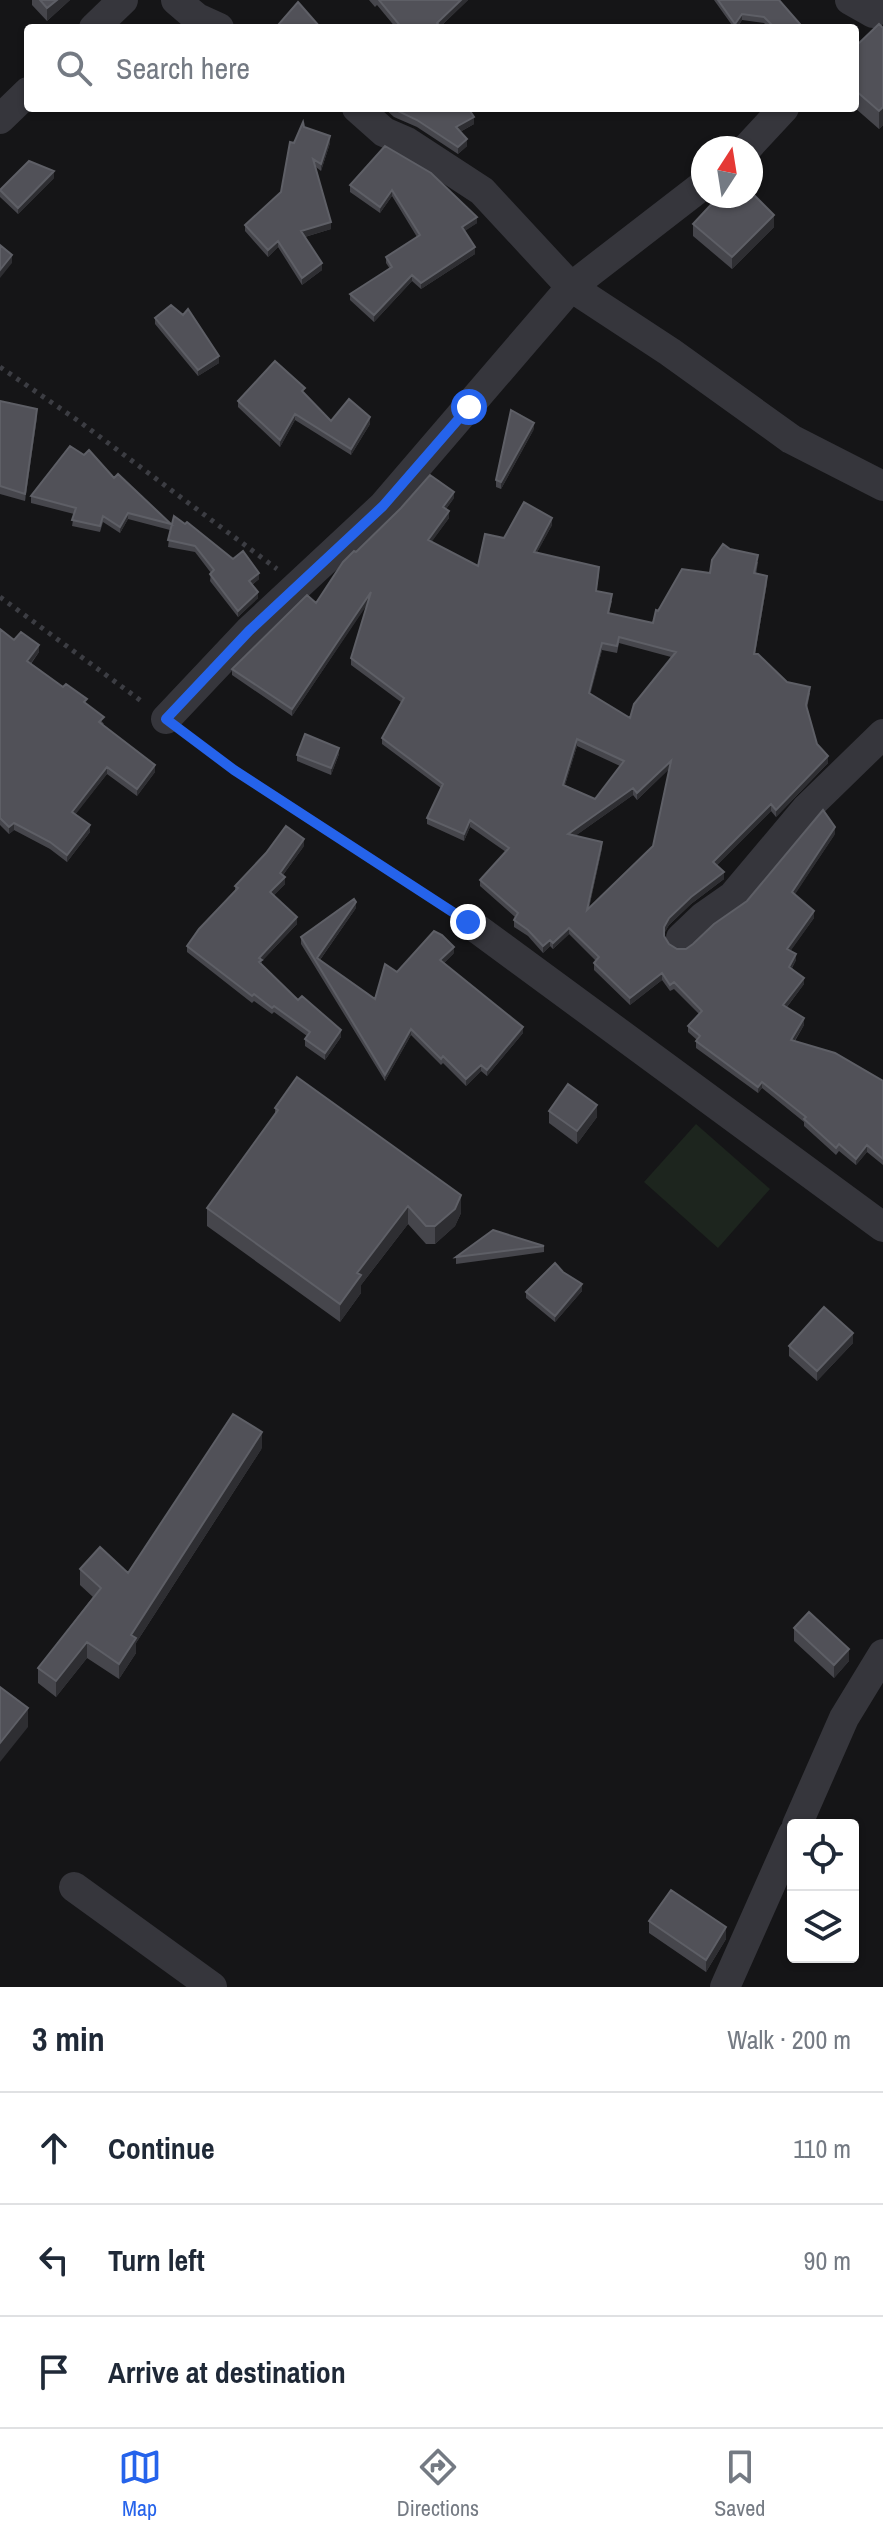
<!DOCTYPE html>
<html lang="en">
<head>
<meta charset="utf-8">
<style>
  :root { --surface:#fff; --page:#f2f2f3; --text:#1f2937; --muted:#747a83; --line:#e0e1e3; --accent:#2563eb }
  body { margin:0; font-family:"Archivo Narrow",sans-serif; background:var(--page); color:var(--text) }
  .controls { position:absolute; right:24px; bottom:24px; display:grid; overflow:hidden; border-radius:8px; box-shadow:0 2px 6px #0004 }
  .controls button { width:72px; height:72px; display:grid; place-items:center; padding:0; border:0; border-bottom:2px solid var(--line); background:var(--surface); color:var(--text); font:40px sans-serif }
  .compass { position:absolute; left:691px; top:136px; width:72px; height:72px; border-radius:50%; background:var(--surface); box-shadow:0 2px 6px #0004; rotate:12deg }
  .stop { position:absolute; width:24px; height:24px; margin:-18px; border:6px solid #2563eb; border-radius:50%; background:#fff }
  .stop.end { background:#2563eb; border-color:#fff; box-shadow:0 2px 8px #0008 }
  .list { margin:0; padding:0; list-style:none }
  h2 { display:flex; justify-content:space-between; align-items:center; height:104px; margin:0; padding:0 32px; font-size:34px }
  h2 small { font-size:26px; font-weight:400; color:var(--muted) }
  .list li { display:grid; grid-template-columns:52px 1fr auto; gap:24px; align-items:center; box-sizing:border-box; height:112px; padding:0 32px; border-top:2px solid var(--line) }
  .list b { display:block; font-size:30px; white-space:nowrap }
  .list em { font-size:26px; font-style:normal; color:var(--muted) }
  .icon { flex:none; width:44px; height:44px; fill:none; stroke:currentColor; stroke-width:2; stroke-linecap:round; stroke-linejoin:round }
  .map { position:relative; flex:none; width:883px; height:1987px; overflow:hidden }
  .search { position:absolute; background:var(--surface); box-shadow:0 2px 6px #0004; left:24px; right:24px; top:24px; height:88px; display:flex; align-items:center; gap:20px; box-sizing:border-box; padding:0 28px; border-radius:8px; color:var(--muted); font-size:30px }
  .sheet { height:440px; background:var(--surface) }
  nav { display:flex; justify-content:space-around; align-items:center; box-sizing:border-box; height:112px; border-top:2px solid var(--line); background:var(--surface); font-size:22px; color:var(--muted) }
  nav a { display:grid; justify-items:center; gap:4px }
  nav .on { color:var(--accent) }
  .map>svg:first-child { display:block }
</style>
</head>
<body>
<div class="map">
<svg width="883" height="1987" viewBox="0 0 883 1987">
  <rect width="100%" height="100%" fill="#151517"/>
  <path fill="#1d251e" d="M696,1124L770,1189L718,1248L644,1182Z"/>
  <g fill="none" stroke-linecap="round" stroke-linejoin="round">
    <path stroke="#3c3d43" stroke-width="5" stroke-dasharray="4 6" stroke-linecap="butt" d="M0,367L80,422L277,569
      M0,597L144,703
      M188,735L234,770L445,907"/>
    <path stroke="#36363c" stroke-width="30" d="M176,0L197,18L219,28
      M850,0L873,13L883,4
      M94,28L123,0
      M357,108L384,132L407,142L482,191L571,287L670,352L791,439L883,486
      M0,119L28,92
      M747,148L784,108
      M166,719L249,631L383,506L571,287L703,185
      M468,922L883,1227
      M681,938L703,917L733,896L807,808L883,734
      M797,1825L844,1718L883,1654
      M74,1887L212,1987
      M725,1987L793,1834"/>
  </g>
  <path fill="#46464c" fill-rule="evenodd" d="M32,0H70L47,21L32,5Z
    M369,0H468L441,26L442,28H396L377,5L375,7Z
    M714,0H779L800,28H769L764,23L742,20L737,28H734Z
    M883,28V125L879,129L855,108V47Z
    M384,108H468L474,124L460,132L467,146L458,154L417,127L394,117Z
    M304,127L330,143L321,171L316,167L331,229L305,237L322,270L302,285L278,247L268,257L245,231V225L281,192Z
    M385,146L477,223L464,231L475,254L421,289L412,281L374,322L350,300V294L390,269L386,263V257L417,237L392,196L380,213L350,192V185Z
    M54,178L18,214L0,197V190Z
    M693,224L774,227L732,269L693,236Z
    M155,318L219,363L198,376L155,324Z
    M305,394L331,421L370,424L351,455L295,420L280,447L238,407V401Z
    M0,401L37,417L25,501L0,494Z
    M534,429L501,489L496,487V480Z
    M114,478L171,524L259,579L252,585L258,598L238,617L210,581L211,573L195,552L168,547L170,530L128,519L120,533L103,522L100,532L72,526L74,514L31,503V496Z
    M454,498L446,509L449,518L431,542L478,566L504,538L552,525L537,552L599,574L596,591L612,601L609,613L653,623L658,611L710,573L730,549L758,562L756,574L767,583L755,654L787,682L810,693L807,708L817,744L828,763L776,817L771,811L716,866L724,879L691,904L669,925L664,933V936L669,944L677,949H686L693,944L747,901L835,834L794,895L814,918L790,951L796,960L792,968L804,984L787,1007L804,1025L795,1041L883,1081V1165L867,1152L856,1165L839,1151L836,1155L804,1126V1122L762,1088L758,1093L696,1048V1041L697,1040L688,1032V1026L699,1014L674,989L670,991L662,980L630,1005L594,970V963L596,961L569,934L553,949L550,946L543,953L528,936L514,927V920L515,917L480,886V880L506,852L470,827L464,841L427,824V818L441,788L382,744V738L401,702L351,665V658L367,604L292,716L232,675V669L316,603L356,552ZM619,643L671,657L630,718L590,694L602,650L617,653ZM577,746L620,766L595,799L565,785ZM669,769L653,846L589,908L602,848L575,836L633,795L637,800Z
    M0,629L14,640L39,652L31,664L87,704L104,724L102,725L155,772L137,796L107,774L75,814L90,832L67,862L50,849L14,830L9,834L0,825Z
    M339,754L331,775L297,761V755Z
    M304,846L283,875L285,884L274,895L297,924L262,961V965L298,1000L341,1037L325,1060L305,1046V1039L307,1036L274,1012L272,1014L254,1001L252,1003L187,952V946L235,891V886Z
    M356,908L320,960L375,999L397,972L454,953L444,963L523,1033L487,1076L481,1071L466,1086L443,1063L441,1065L411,1035L385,1081L301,944V937Z
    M275,1108L461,1213L455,1226L435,1244H426L408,1224L361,1285V1293L340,1322L207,1226V1208L275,1115Z
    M549,1111L597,1117L577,1144L549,1123Z
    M544,1246V1252L456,1264V1257Z
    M563,1272L582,1291L555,1322L526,1298V1292Z
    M853,1343L817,1381L789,1356V1346Z
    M262,1448L136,1643V1653L119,1679L87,1658L56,1697L38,1683V1668L93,1597L80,1585V1569L128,1573Z
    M794,1628L849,1661L834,1678L794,1641Z
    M649,1921L726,1939L706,1972L649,1933Z"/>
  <path fill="#2e2e32" d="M57,0H70L47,21V8Z
    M461,0H468L439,28L437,23Z
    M742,14V20L737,28H735V24Z
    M883,107V125L879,129V111Z
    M474,117V124L456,134V127Z
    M330,136V143L321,171V164Z
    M467,139V146L458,154V147Z
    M54,171V178L18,214V208Z
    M392,190V196L380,213V207Z
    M774,215V227L732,269V257Z
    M477,217V223L462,233V227Z
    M331,222V229L301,238V231Z
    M278,241V247L268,257V250Z
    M475,247V254L421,289V283Z
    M12,255V263L0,278V270Z
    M322,263V270L302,285V278Z
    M412,275V281L374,322V315Z
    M219,356V363L198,376V370Z
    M37,409V417L25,501V494Z
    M295,414V420L280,447V440Z
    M370,417V424L351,455V449Z
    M534,423V429L501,489V482Z
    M454,492V498L443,513V507Z
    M449,511V518L428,547V540Z
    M128,513V519L120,533V527Z
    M552,518V525L534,558V552Z
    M259,573V579L249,587V581Z
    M767,576V583L754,660V654Z
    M258,592V598L238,617V611Z
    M371,592V599L292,716V709Z
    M602,643V650L589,700V693Z
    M39,645V652L27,668V661Z
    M577,739V746L563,791V785Z
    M339,748V754L331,775V768Z
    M828,756V763L776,817V810Z
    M671,761V767L637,800V793Z
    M155,765V772L137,796V789Z
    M107,767V774L72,819V812Z
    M633,788V795L568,841V834Z
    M771,804V811L713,869V862Z
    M470,820V827L464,841V834Z
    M14,823V830L9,834V827Z
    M90,825V832L67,862V855Z
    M835,827V834L792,899V892Z
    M304,839V846L280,879V873Z
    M602,842V848L587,917V910Z
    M724,872V879L691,904L669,925L664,934V927L669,918L691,897Z
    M285,877V884L270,899V892Z
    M356,902V908L317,964V958Z
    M814,911V918L787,956V949Z
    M297,917V924L262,961V966L259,969V958Z
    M569,928V934L553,949V943Z
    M550,940V946L543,953V946Z
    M454,947V953L440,967V960Z
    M796,954V960L789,973V967Z
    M662,973V980L630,1005V998Z
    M804,978V984L783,1012V1005Z
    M804,1018V1025L791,1046V1040Z
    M523,1027V1033L487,1076V1070Z
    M411,1029V1035L385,1081V1075Z
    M341,1030V1037L325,1060V1053Z
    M481,1065V1071L466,1086V1079Z
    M762,1082V1088L758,1093V1087Z
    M597,1105V1117L577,1144V1131Z
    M867,1145V1152L856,1165V1159Z
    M461,1195V1213L455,1226L435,1244V1226Z
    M408,1206V1224L361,1285V1293L340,1322V1304L357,1273Z
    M582,1284V1291L555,1322V1316Z
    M853,1333V1343L817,1381V1371Z
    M262,1432V1448L136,1643V1653L119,1679V1664L131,1635Z
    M87,1642V1658L56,1697V1681Z
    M849,1649V1661L834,1678V1665Z
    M28,1708V1727L0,1762V1743Z
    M726,1927V1939L706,1972V1960Z"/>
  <path fill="#515158" stroke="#5e5f66" stroke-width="2" fill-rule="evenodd" d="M40,0H57L47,8Z
    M379,0H461L437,23L442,28H402Z
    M718,0H779L800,24L799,28H775L764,17L742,14L735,24Z
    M298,2L319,26L318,28H282L278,25Z
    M879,24L883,28V107L879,111L855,90V47Z
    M392,108H468L474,117L456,127L467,139L458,147L417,120Z
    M303,122L304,127L330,136L321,164L313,159L331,222L301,231L322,263L302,278L278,241L268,250L245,225L281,192L290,142L294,143Z
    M385,146L431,173L477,217L462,227L475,247L421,283L412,275L374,315L350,294L392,267L386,257L420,235L392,190L380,207L350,185Z
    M29,161L54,171L18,208L0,190Z
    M752,193L774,215L732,257L693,224L719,196H743L746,199L749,196H751Z
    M0,245L12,255L0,270Z
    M171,305L183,315L188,309L219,356L198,370L155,318Z
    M275,361L305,388L302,391L331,421L349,399L370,417L351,449L295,414L280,440L238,401Z
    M0,401L37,409L25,494L0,486Z
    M511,410L534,423L501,482L496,480Z
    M70,446L84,455L89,450L114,478L118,474L171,524L128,513L120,527L103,516L100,526L72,520L76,508L31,496Z
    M430,475L454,492L443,507L449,511L428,540L478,566L485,534L504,538L524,502L552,518L534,552L599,567L596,591L612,594L608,613L653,623L656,610L658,611L682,569L710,573L712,560L723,544L730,549L758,555L754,573L767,576L754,654H758L787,682L810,687L806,705L817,744L828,756L776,810L771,804L713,862L724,872L691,897L669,918L664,927V936L669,944L677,949H686L693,944L714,924L747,901L823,810L835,827L792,892L814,911L787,949L796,954L789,967L804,978L783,1005L804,1018L791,1040L835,1053L883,1081V1159L867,1145L856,1159L839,1144L836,1148L804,1119L806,1117L762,1082L758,1087L696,1041L700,1036L688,1026L702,1011L674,982L670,985L662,973L630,998L594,963L599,957L569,928L553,943L550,940L543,946L528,930L514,920L518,913L480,880L509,848L470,820L464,834L427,818L443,784L382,738L404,698L351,658L371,592L292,709L232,669L307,595L316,603L343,562L354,551L356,552L401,508ZM619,637L676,652L634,704L630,718L589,693L602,643L617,646ZM577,739L624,761L595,799L563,785ZM671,761L653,846L587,910L602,842L568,834L633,788L637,793Z
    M174,516L185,524L187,522L233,559L243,551L259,573L249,581L258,592L238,611L210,574L214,570L195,546L168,540Z
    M0,629L14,640L21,632L39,645L27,661L63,687L66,684L87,699L84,702L104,717L99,722L155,765L137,789L107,767L72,812L90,825L67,855L50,842L14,823L9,827L0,818Z
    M305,734L339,748L331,768L297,755Z
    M286,826L304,839L280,873L285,877L270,892L297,917L259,958L262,960L259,962L298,1000L302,996L341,1030L325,1053L305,1039L310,1032L274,1006L272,1008L254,994L252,996L187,946L199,929L238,888L235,886L266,853Z
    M354,899L356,902L317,958L375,999L385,964L397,972L434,931L442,935L454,947L440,960L523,1027L487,1070L481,1065L466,1079L443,1056L441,1059L411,1029L385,1075L301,937Z
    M297,1077L461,1195L455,1209L435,1226H426L408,1206L357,1273L361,1275L340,1304L207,1208L278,1110L275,1108Z
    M568,1084L597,1105L577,1131L549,1111Z
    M493,1230L544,1246L456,1257Z
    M555,1263L563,1272L582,1284L555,1316L526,1292Z
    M824,1307L853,1333L817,1371L789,1346Z
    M233,1414L262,1432L131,1635L136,1638L119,1664L87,1642L56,1681L38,1668L101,1588L80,1569L100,1547L128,1573Z
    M809,1612L849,1649L834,1665L794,1628Z
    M0,1687L28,1708L0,1743Z
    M671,1890L726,1927L706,1960L649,1921Z"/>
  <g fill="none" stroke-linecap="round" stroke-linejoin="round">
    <path stroke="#2563eb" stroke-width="10" d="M468,922L234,770L166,719L249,631L383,506L469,407"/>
  </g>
</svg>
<div class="controls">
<button><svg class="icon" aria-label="locate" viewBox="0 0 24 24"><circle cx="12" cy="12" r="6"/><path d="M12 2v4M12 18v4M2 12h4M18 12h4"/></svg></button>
<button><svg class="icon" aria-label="layers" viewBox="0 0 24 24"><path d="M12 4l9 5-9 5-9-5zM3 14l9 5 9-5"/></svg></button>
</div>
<svg class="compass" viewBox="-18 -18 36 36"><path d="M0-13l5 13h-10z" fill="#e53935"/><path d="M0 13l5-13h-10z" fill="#747a83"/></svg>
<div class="stop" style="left:469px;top:407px"></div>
<div class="stop end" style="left:468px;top:922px"></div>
<div class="search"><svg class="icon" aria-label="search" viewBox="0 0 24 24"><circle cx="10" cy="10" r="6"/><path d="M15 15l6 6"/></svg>Search here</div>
</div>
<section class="sheet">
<h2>3 min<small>Walk · 200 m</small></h2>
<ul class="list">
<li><svg class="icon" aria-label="ahead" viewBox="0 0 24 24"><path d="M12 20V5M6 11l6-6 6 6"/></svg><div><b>Continue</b></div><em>110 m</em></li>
<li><svg class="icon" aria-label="left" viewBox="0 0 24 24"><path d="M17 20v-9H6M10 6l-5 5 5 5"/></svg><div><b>Turn left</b></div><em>90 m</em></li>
<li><svg class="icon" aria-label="arrive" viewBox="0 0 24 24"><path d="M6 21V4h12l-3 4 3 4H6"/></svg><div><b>Arrive at destination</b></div></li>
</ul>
</section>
<nav>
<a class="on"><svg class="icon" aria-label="map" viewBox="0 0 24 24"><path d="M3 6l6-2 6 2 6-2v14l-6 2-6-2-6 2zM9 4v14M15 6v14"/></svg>Map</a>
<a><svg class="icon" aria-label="directions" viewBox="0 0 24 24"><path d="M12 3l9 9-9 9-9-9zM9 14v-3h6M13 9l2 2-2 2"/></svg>Directions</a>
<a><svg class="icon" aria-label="saved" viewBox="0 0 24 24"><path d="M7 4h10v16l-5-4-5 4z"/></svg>Saved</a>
</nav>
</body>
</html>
